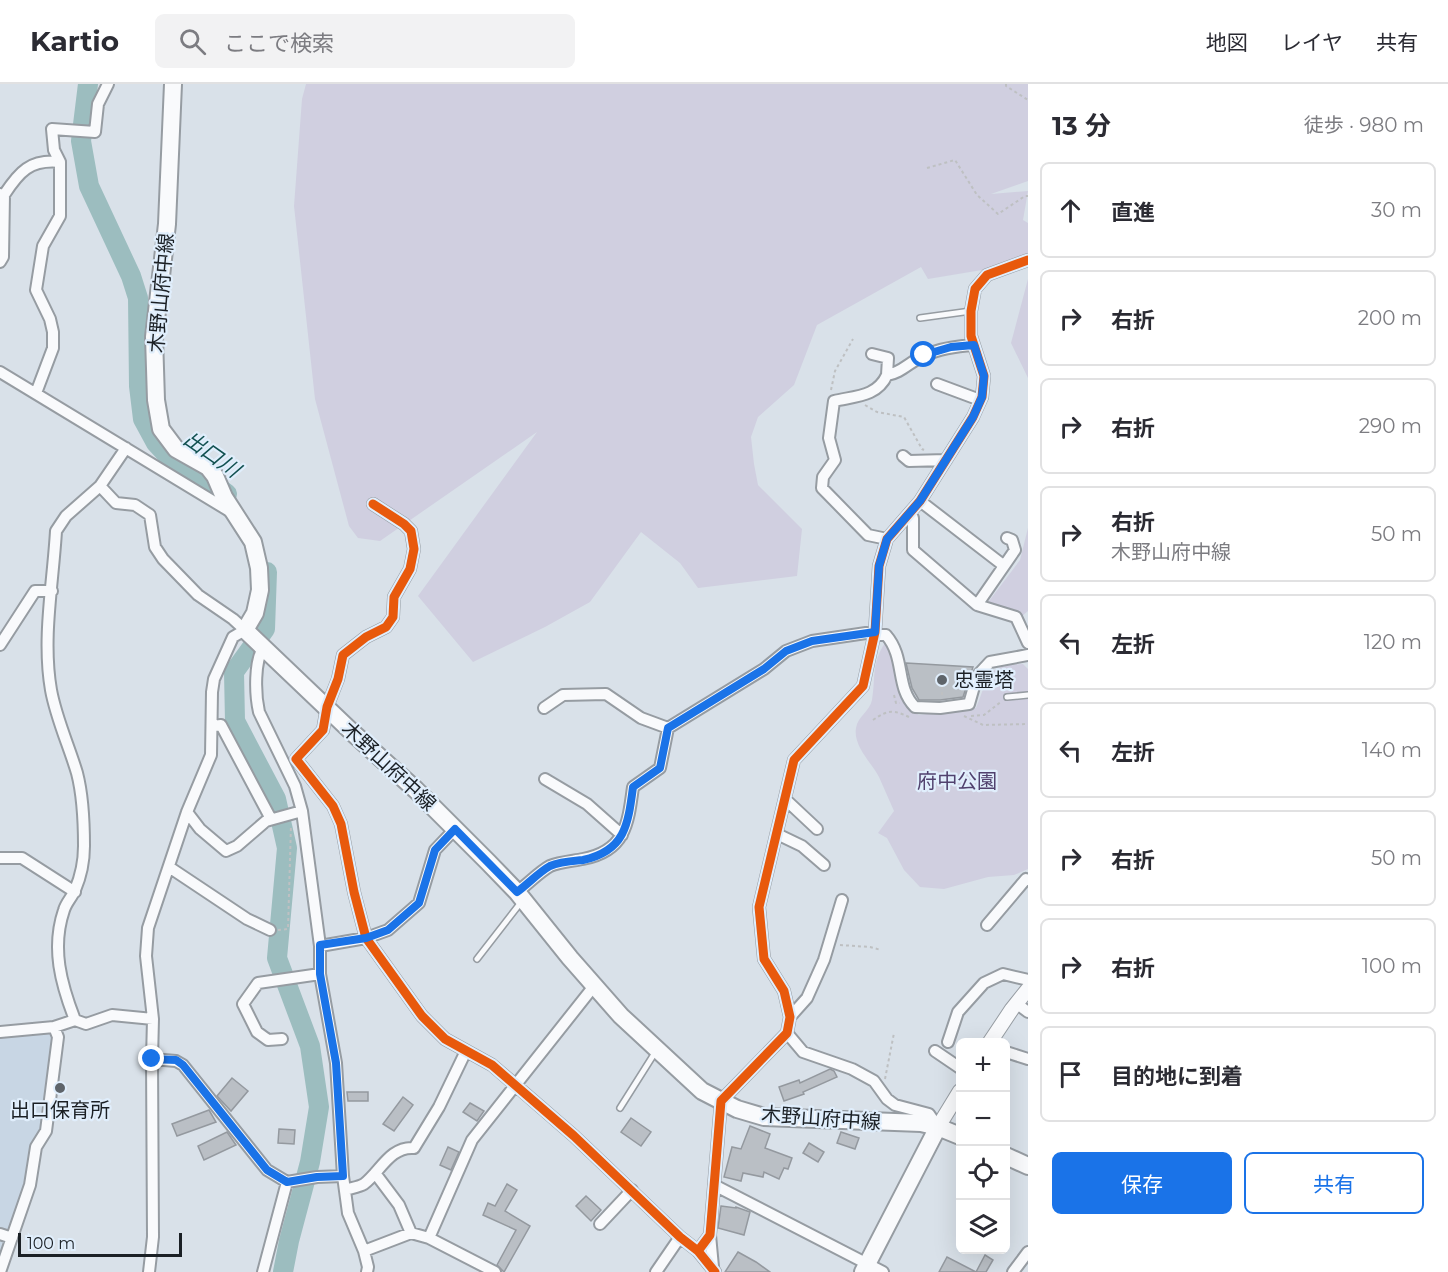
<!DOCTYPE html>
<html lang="ja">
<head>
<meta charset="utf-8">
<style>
  :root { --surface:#fff; --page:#f2f2f3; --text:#2b2b33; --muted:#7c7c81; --line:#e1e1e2; --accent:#1a73e8 }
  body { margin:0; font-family:Montserrat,"Noto Sans JP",sans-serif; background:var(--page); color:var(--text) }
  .controls { position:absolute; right:18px; bottom:18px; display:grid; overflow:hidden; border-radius:9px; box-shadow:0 6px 24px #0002 }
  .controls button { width:54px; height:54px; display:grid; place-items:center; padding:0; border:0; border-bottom:2px solid var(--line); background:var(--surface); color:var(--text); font:30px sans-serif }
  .scale { position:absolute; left:18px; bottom:15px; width:164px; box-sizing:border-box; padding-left:6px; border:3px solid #1b2025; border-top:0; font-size:16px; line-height:21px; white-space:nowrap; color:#1b2025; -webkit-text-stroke:4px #e0eefc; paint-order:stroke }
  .stop { position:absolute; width:18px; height:18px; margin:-14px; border:4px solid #1a73e8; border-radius:50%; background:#fff }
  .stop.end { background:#1a73e8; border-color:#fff; box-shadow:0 2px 6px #0008 }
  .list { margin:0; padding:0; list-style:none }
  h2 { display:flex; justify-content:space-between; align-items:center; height:78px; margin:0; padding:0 24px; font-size:26px }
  h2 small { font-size:20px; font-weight:400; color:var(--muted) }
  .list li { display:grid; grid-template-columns:39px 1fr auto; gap:18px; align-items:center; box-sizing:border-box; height:96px; margin:0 12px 12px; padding:0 12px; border:2px solid var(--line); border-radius:9px }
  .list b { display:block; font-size:22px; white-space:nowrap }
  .list p { margin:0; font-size:20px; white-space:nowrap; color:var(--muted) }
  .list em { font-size:20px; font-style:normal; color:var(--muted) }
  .actions { display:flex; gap:12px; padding:18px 24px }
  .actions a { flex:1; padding:14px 0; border:2px solid var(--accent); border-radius:9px; text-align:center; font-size:21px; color:var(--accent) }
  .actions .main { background:var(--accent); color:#fff }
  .icon { flex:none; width:33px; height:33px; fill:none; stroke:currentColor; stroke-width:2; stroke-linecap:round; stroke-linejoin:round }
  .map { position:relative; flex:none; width:1028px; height:1188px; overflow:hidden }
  header { display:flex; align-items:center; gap:36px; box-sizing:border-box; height:84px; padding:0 30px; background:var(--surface); border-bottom:2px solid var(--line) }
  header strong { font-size:28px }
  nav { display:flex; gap:33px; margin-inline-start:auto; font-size:21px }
  .search { width:420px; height:54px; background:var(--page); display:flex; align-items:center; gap:15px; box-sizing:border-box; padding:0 21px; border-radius:9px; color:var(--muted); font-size:22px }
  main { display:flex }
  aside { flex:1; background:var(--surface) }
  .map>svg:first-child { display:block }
</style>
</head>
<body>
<header>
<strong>Kartio</strong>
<div class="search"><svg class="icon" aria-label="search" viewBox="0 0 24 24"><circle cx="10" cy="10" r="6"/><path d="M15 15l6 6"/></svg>ここで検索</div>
<nav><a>地図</a><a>レイヤ</a><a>共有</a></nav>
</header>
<main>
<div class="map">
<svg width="1028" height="1188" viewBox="0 0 1028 1188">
  <rect width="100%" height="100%" fill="#d9e1e9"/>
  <path fill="#c8d6e4" d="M54,943L46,1047L36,1063L24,1097L12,1154L0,1188V948Z"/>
  <path fill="#d0cfe0" d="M306,0H1028V97L991,110L1028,107L1023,136L1028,139V171L988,185L928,195L921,183L817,241L794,301L758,333L751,353L754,380L758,401L802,445L797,492L698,504L680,479L641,448L590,518L545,543L473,578L418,512L537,348L380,457L358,454L349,442L315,315L294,122L302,15Z
    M1028,195V294L1011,259Z
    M1028,444V527L1015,538L983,525L1020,476Z
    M885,559C900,579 892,620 919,631L976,624C989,594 983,581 1023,580L1028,585V785L1014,791L988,793L944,805L920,803L904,786L887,754L878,749L894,727C889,716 884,704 879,693C871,678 853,662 856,644C858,632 870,627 872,616C876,593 871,580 885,559Z"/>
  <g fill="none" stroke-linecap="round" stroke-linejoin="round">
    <path stroke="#9cbdbf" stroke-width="20" d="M88,0L81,57L89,102L131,192L138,214L139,302L143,335L156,359L169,373L179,381L202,391L227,410
      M267,488L265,545L234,588L235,637L276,715L287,764L277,874L310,962L319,1023L310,1078L289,1157L283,1188"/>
  </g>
  <path fill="#babfc5" stroke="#94999f" stroke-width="1.5" d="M906,579L973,583L963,613L940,616H919L912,604Z
    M830,985L834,987L837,993L803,1008L804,1010L784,1017L779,1003L799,996L800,999Z
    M232,994L248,1007L231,1027L217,1012Z
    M347,1008H368V1017H348Z
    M403,1013L413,1021L394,1047L383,1040Z
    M470,1019L484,1027L477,1037L463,1028Z
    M209,1026L216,1038L177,1052L172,1040Z
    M631,1034L651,1048L641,1062L621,1048Z
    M750,1042L770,1050L765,1064L792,1074L788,1085L784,1084L779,1095L764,1088L763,1093L743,1089L741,1097L724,1093L732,1063L741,1065Z
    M279,1045L295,1046L294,1060L278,1059Z
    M227,1048L236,1061L204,1076L198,1062Z
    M841,1048L859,1054L855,1065L837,1059Z
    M809,1059L824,1068L818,1078L803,1069Z
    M448,1063L459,1068L451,1086L440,1081Z
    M507,1100L517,1106L505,1127L530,1142L504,1188L497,1181L516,1146L483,1131L488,1119L495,1122Z
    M586,1112L601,1126L591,1137L576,1122Z
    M721,1122L736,1124V1123L750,1128L744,1151L718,1144Z
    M738,1168L756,1178L770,1188H725Z
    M985,1171L993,1176L986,1188H939L947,1173L976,1188Z"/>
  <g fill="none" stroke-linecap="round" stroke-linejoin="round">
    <defs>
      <path id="service" d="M920,234L971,227
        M1007,613L1028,611
        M477,875L522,817
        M620,1024L656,967"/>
      <path id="minor" d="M0,110L4,111C19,88 30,75 60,78
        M0,178L3,173L4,111
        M872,270L888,274L887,291
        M0,288L231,428
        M937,300L980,316
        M36,309L53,264V248L50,235L36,206L43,162L60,132V78L54,66L52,45L95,48L98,20L108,0
        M903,372L909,377L946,376
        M100,402L116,419L135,421L150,431L155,463L163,475L198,511L233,535L245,546L233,553L214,595L212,608L211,671L187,728L148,844L146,872L153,935L152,975L153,1153L149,1188
        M920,417L1003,481
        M373,420L404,440L411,447L414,465L410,485L394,513L393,533L386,543L366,553L343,571L338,595L327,623L323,646L296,675L333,722L341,740L354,808L366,854L422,932L445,955L492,981L574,1052L680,1153L698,1167L715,1188
        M908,431L913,434V466L977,521L1015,466L1012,456L1007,454
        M887,455L868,451L822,404L823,393L835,376L829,354L834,317C855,312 877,313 887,291C902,289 911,276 926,271C941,264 958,262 974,261
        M977,521L1016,533L1028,559
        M0,561L35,507H52
        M264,562C254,577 255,610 259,628L295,702L302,727L320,862V890L336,979L343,1092L348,1129L364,1167L368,1183L367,1188
        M544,624L563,611L606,610L641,634L668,644
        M212,642L221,641L271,735
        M545,695L587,720L622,751
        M785,715L817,745
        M187,728L200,745L226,767L237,762L266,737L302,727
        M777,750L802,762L824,781
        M0,774H22L75,808
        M169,783L247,835L270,846
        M517,808C528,800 539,788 550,782C559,778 573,777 583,775C625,767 628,741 633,703L660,684L668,644L764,585L786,567L812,557L866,549L886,551C906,574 895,603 915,623L940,624L969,620L977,592L990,578L1028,571
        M987,841L1026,795L1028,796
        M320,862L366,854L388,846L419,819L435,766L455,745
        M1016,919L1028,928
        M790,933L807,914L824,876L842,816
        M75,936C61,900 51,864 64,826C66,819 72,813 75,806C81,792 84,777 84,762C84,738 83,712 77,689C69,662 56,634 51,606C42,555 53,499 56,447L66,432L100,402L126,364
        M0,948L54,943L75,936L86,940L112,931L153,935
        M787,949L803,968L852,985L874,997L887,1015L895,1021L929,1030L938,1043
        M282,955L268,956L257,948L243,920L258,899L320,890
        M948,958L958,928L984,899L1003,890L1028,896
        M935,967L960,984
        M1006,968L1028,975
        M152,975L176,977L183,981L267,1086L287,1098L317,1093L343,1092
        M375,1089L399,1121L411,1149
        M714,1101L883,1188
        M345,1106C351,1104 359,1103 364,1100C380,1088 390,1062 414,1064L439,1023L466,967
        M600,1140L632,1106
        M0,1150L12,1154
        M710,1151L713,1183
        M429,1154L472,1056L594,902
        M364,1167L411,1149L429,1154L495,1188
        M698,1167L710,1151L721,1017L787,949L790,933L784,907L764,875L759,823L794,676L863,602L875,548L879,482L887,455L920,417L973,333L982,313L984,292L971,252V227L975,205L987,191L1028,176
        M0,1188L30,1101L36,1063L46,1047L58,953L54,943
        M263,1188L287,1098
        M656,1188L680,1153
        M1013,1188L1028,1168"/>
      <path id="tertiary" d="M990,958L1012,925L1028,905
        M938,1043L960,1007"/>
      <path id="secondary" d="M173,0L167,140L154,253L156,316L161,345L176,365L208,383L215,392L224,413L253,458L259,484L260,506L255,529L245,546L353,649L416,706L488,778L517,808L570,874L621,932L702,1007L737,1025L764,1033L921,1039L938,1043L960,1052
        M1006,1072L1028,1082
        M863,1188L938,1043"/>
    </defs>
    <use href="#service" stroke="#969ca2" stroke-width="8"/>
    <use href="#minor" stroke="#969ca2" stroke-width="14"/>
    <use href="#tertiary" stroke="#969ca2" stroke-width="16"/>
    <use href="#secondary" stroke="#969ca2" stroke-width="20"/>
    <path stroke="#bec0c2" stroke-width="2" stroke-dasharray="3 3" stroke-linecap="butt" d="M1006,0V2L1028,16
      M927,84L955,76L977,111L998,130L1025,112H1028
      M831,306L835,287L853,255
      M865,321L877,328L904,333L922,365L924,366
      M942,602V613
      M894,611L896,619H900
      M964,632L983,641L1028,640
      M971,632L984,631L1002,617
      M873,636C889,625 893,626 909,633
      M278,846L288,845L291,741
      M840,861L870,863L881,866
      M885,995L894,949"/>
    <use href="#service" stroke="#f9fafc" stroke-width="5"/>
    <use href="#minor" stroke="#f9fafc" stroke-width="10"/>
    <use href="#tertiary" stroke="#f9fafc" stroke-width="14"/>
    <use href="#secondary" stroke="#f9fafc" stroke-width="16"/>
    <defs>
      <path id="cycleway" d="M373,420L404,440L411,447L414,465L410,485L394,513L393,533L386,543L366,553L343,571L338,595L327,623L323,646L296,675L333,722L341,740L354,808L366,854L422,932L445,955L492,981L574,1052L680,1153L698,1167L715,1188
        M698,1167L710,1151L721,1017L787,949L790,933L784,907L764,875L759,823L794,676L863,602L875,548L879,482L887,455L920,417L973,333L982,313L984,292L971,252V227L975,205L987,191L1028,176"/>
    </defs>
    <use href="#cycleway" stroke="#e0eefc" stroke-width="13"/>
    <use href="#cycleway" stroke="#e8590c" stroke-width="9"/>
  </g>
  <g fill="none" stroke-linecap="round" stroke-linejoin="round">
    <path stroke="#1a73e8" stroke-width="8" d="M152,975L176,976L183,981L267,1086L287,1098L317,1093L343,1092L336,979L320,890V861L366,854L388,846L419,819L435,766L455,745L517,808C528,800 539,788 550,782C559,778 573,777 583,776C625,767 628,741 633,703L660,684L668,644L764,585L786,567L812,557L875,548L879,482L887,455L920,417L973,333L982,313L984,292L974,261L951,263L924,271"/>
  </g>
  <g fill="#5e646a" stroke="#e0eefc" stroke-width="2">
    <circle cx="942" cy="596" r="6"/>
    <circle cx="60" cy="1004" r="6"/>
  </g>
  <g text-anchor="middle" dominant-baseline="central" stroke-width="4.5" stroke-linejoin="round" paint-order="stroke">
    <g font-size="20" fill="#1b2025" stroke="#e0eefc">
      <text transform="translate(161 209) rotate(-85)">木野山府中線</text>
      <text transform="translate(389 682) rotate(43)">木野山府中線</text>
      <text transform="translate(821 1034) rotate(4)">木野山府中線</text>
    </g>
    <g font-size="20" fill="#1b2025" stroke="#e0eefc" text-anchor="start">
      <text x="954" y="596">忠霊塔</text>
      <text x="60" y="1026" text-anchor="middle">出口保育所</text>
    </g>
    <g font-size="20" fill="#51416e" stroke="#e0eefc">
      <text x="957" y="697">府中公園</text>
    </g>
    <g font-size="21" font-style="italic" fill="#125151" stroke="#e0eefc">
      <text transform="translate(212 370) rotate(35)">出口川</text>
    </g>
  </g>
</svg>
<div class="controls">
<button>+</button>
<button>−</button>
<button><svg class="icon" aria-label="locate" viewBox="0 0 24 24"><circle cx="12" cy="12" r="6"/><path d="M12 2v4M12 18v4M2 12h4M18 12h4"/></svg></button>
<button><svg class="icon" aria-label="layers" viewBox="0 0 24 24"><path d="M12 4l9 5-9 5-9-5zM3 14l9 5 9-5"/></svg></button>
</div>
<div class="scale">100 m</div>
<div class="stop" style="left:924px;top:271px"></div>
<div class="stop end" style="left:152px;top:975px"></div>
</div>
<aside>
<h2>13 分<small>徒歩 · 980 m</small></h2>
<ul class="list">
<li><svg class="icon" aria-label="ahead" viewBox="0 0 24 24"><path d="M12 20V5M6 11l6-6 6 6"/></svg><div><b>直進</b></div><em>30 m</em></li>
<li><svg class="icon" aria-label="right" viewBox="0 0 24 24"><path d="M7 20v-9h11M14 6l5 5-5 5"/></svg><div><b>右折</b></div><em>200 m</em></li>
<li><svg class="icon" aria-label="right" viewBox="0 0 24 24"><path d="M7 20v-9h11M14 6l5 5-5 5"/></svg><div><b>右折</b></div><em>290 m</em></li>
<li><svg class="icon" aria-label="right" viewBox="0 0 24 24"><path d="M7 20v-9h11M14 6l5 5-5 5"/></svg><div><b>右折</b><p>木野山府中線</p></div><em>50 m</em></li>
<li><svg class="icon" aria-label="left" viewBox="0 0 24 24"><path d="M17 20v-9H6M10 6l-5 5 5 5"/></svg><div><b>左折</b></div><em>120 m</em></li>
<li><svg class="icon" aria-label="left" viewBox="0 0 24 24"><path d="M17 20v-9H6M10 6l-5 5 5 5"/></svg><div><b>左折</b></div><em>140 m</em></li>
<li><svg class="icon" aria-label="right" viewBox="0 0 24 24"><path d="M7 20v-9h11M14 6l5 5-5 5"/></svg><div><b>右折</b></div><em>50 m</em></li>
<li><svg class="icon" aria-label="right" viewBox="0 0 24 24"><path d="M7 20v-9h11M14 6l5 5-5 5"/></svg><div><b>右折</b></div><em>100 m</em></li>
<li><svg class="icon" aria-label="arrive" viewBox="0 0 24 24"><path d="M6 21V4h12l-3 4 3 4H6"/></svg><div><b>目的地に到着</b></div></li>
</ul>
<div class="actions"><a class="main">保存</a><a>共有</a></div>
</aside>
</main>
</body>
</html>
